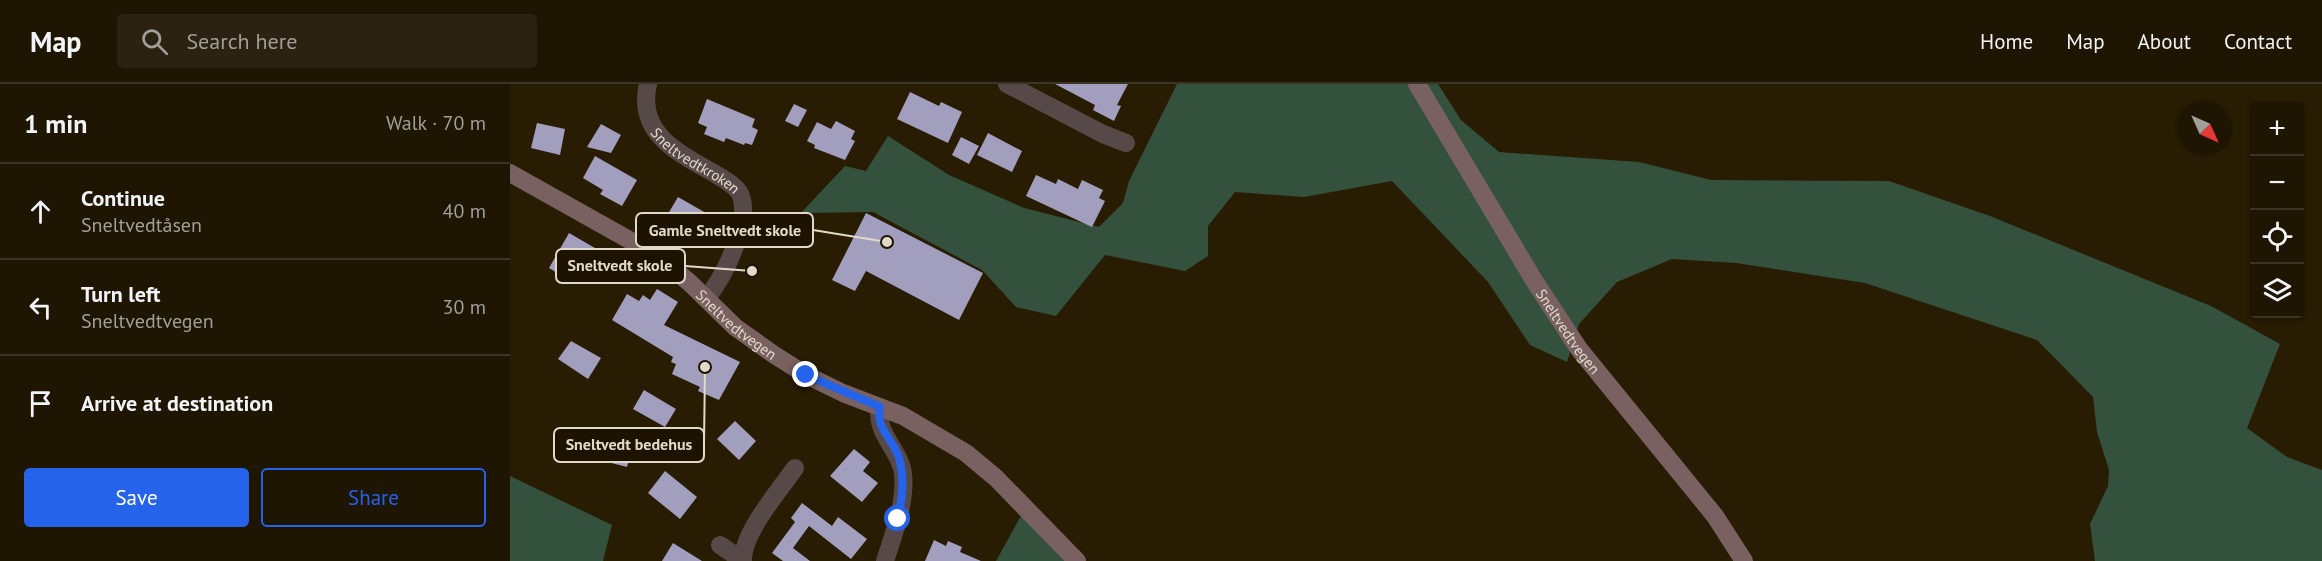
<!DOCTYPE html>
<html lang="en">
<head>
<meta charset="utf-8">
<style>
  :root { --surface:#1e1502; --page:#2b2211; --text:#f1f3f6; --muted:#a19f99; --line:#3c3424; --accent:#2563eb }
  body { margin:0; font-family:"PT Sans",sans-serif; background:var(--page); color:var(--text) }
  .controls { position:absolute; right:18px; top:18px; display:grid; overflow:hidden; border-radius:6px; box-shadow:0 2px 4px #0004 }
  .controls button { width:54px; height:54px; display:grid; place-items:center; padding:0; border:0; border-bottom:2px solid var(--line); background:var(--surface); color:var(--text); font:30px sans-serif }
  .compass { position:absolute; left:1668px; top:18px; width:54px; height:54px; border-radius:50%; background:var(--surface); box-shadow:0 2px 4px #0004; rotate:135deg }
  .stop { position:absolute; width:18px; height:18px; margin:-14px; border:4px solid #2563eb; border-radius:50%; background:#fff }
  .stop.end { background:#2563eb; border-color:#fff; box-shadow:0 2px 6px #0008 }
  .list { margin:0; padding:0; list-style:none }
  h2 { display:flex; justify-content:space-between; align-items:center; height:78px; margin:0; padding:0 24px; font-size:26px }
  h2 small { font-size:20px; font-weight:400; color:var(--muted) }
  .list li { display:grid; grid-template-columns:39px 1fr auto; gap:18px; align-items:center; box-sizing:border-box; height:96px; padding:0 24px; border-top:2px solid var(--line) }
  .list b { display:block; font-size:22px; white-space:nowrap }
  .list p { margin:0; font-size:20px; white-space:nowrap; color:var(--muted) }
  .list em { font-size:20px; font-style:normal; color:var(--muted) }
  .actions { display:flex; gap:12px; padding:18px 24px }
  .actions a { flex:1; padding:14px 0; border:2px solid var(--accent); border-radius:6px; text-align:center; font-size:21px; color:var(--accent) }
  .actions .main { background:var(--accent); color:#fff }
  .icon { flex:none; width:33px; height:33px; fill:none; stroke:currentColor; stroke-width:2; stroke-linecap:round; stroke-linejoin:round }
  .map { position:relative; flex:none; width:1812px; height:477px; overflow:hidden }
  header { display:flex; align-items:center; gap:36px; box-sizing:border-box; height:84px; padding:0 30px; background:var(--surface); border-bottom:2px solid var(--line) }
  header strong { font-size:28px }
  nav { display:flex; gap:33px; margin-inline-start:auto; font-size:21px }
  .search { width:420px; height:54px; background:var(--page); display:flex; align-items:center; gap:15px; box-sizing:border-box; padding:0 21px; border-radius:6px; color:var(--muted); font-size:22px }
  main { display:flex }
  aside { flex:1; background:var(--surface) }
  .map>svg:first-child { display:block }
</style>
</head>
<body>
<header>
<strong>Map</strong>
<div class="search"><svg class="icon" aria-label="search" viewBox="0 0 24 24"><circle cx="10" cy="10" r="6"/><path d="M15 15l6 6"/></svg>Search here</div>
<nav><a>Home</a><a>Map</a><a>About</a><a>Contact</a></nav>
</header>
<main>
<aside>
<h2>1 min<small>Walk · 70 m</small></h2>
<ul class="list">
<li><svg class="icon" aria-label="ahead" viewBox="0 0 24 24"><path d="M12 20V5M6 11l6-6 6 6"/></svg><div><b>Continue</b><p>Sneltvedtåsen</p></div><em>40 m</em></li>
<li><svg class="icon" aria-label="left" viewBox="0 0 24 24"><path d="M17 20v-9H6M10 6l-5 5 5 5"/></svg><div><b>Turn left</b><p>Sneltvedtvegen</p></div><em>30 m</em></li>
<li><svg class="icon" aria-label="arrive" viewBox="0 0 24 24"><path d="M6 21V4h12l-3 4 3 4H6"/></svg><div><b>Arrive at destination</b></div></li>
</ul>
<div class="actions"><a class="main">Save</a><a>Share</a></div>
</aside>
<div class="map">
<svg width="1812" height="477" viewBox="0 0 1812 477">
  <rect width="100%" height="100%" fill="#281c02"/>
  <path fill="#34513d" d="M667,0H928L951,36L989,68L1129,78L1201,96L1379,97L1480,132L1701,222L1770,260L1737,344L1777,373L1812,386V477H1585L1580,440L1598,402L1599,386L1587,348L1583,313L1527,256L1355,199L1226,179L1162,175L1107,198L1069,240L1057,278L1020,261L978,198L882,97L794,113L725,108L698,142V172L675,187L595,171L546,232L506,223L472,186L363,128L291,129L335,82L356,87L378,52L439,91L514,124L589,143L613,119L619,97Z
    M0,392L102,441L93,477H0Z
    M517,421L568,477H486Z"/>
  <path fill="#a29ebd" d="M545,0H618L607,21L611,22L604,37L583,26L585,21Z
    M400,8L429,22L431,18L452,28L438,59L387,35Z
    M197,15L245,35L242,43L248,46L242,61L235,59L234,61L216,54L214,58L194,50L197,43L188,39Z
    M284,20L297,26L288,43L275,37Z
    M326,37L345,47L341,55L345,57L335,76L304,64L305,61L297,57L307,38L321,45Z
    M27,39L55,45L50,71L21,64Z
    M91,40L111,51L101,69L77,63Z
    M478,49L512,67L502,88L467,71Z
    M451,53L469,62L459,80L442,71Z
    M85,72L127,96L112,122L90,110L93,106L73,94Z
    M526,91L546,100L548,95L568,105L572,96L593,106L589,114L595,117L582,143L516,112Z
    M168,113L203,133L187,160L158,147L160,144L152,140Z
    M356,129L473,189L449,236L356,187L345,207L322,196Z
    M59,149L85,164L64,199L39,184Z
    M147,205L168,218L154,241L230,278L209,316L188,307L190,303L162,290L166,280L161,278L163,273L102,236L117,210L129,217L133,211L140,216Z
    M61,257L91,274L78,295L48,275Z
    M134,306L166,325L155,343L123,325Z
    M225,337L246,357L229,376L207,355Z
    M80,349L123,361L117,383L74,372Z
    M344,365L360,378L353,387L368,399L352,418L320,392Z
    M155,387L187,413L170,435L138,409Z
    M292,419L322,442L328,433L357,455L341,475L299,442L283,464L300,477H273L262,469L285,438L281,434Z
    M424,456L436,462L438,457L452,463L450,468L471,477H415Z
    M163,459L192,477H152Z"/>
  <g fill="none" stroke-linecap="round" stroke-linejoin="round">
    <g stroke="#584949" stroke-width="18">
      <path id="s1" d="M138,0C126,51 171,70 207,91C215,96 228,103 231,112C236,125 231,141 228,153C221,176 211,196 196,215"/>
      <path d="M497,0L593,50L616,59"/>
      <path d="M370,323C364,348 390,366 393,389C396,419 384,449 375,477"/>
      <path d="M210,461L233,477"/>
      <path d="M233,477C232,449 269,407 285,384"/>
    </g>
    <g stroke="#786160" stroke-width="18">
      <path id="s2" d="M907,0L1025,198L1069,265L1205,432L1234,477"/>
      <path id="s3" d="M0,89L148,172L180,199L225,243L263,270L296,291L333,309L393,332L456,369L486,394L567,477"/>
    </g>
  </g>
  <g fill="none" stroke-linecap="round" stroke-linejoin="round">
    <path stroke="#2563eb" stroke-width="8" d="M296,291L370,323C365,345 384,356 389,374C395,395 392,415 388,435"/>
  </g>
  <g text-anchor="middle" dominant-baseline="central" stroke-width="6" stroke-linejoin="round" paint-order="stroke">
    <g font-size="15" fill="#e1daca" stroke="#1e1300">
      <text stroke="none"><textPath href="#s1" startOffset="99">Sneltvedtkroken</textPath></text>
      <text stroke="none"><textPath href="#s3" startOffset="274">Sneltvedtvegen</textPath></text>
      <text stroke="none"><textPath href="#s2" startOffset="290">Sneltvedtvegen</textPath></text>
    </g>
  </g>
  <path fill="none" stroke="#e1daca" stroke-width="2" d="M377 158L303 146M242 187L175 182M195 283L194 361"/>
  <g fill="#e1daca" stroke="#1e1300" stroke-width="2">
    <circle cx="377" cy="158" r="6"/>
    <circle cx="242" cy="187" r="6"/>
    <circle cx="195" cy="283" r="6"/>
  </g>
  <g fill="#1e1300" stroke="#e1daca" stroke-width="2">
    <rect x="126" y="129" width="177" height="34" rx="6"/>
    <rect x="46" y="165" width="129" height="34" rx="6"/>
    <rect x="44" y="344" width="150" height="34" rx="6"/>
  </g>
  <g font-size="16" text-anchor="middle" font-weight="bold" fill="#e1daca">
    <text x="215" y="152">Gamle Sneltvedt skole</text>
    <text x="110" y="187">Sneltvedt skole</text>
    <text x="119" y="366">Sneltvedt bedehus</text>
  </g>
</svg>
<div class="controls">
<button>+</button>
<button>−</button>
<button><svg class="icon" aria-label="locate" viewBox="0 0 24 24"><circle cx="12" cy="12" r="6"/><path d="M12 2v4M12 18v4M2 12h4M18 12h4"/></svg></button>
<button><svg class="icon" aria-label="layers" viewBox="0 0 24 24"><path d="M12 4l9 5-9 5-9-5zM3 14l9 5 9-5"/></svg></button>
</div>
<svg class="compass" viewBox="-18 -18 36 36"><path d="M0-13l5 13h-10z" fill="#e53935"/><path d="M0 13l5-13h-10z" fill="#a19f99"/></svg>
<div class="stop" style="left:388px;top:435px"></div>
<div class="stop end" style="left:296px;top:291px"></div>
</div>
</main>
</body>
</html>
